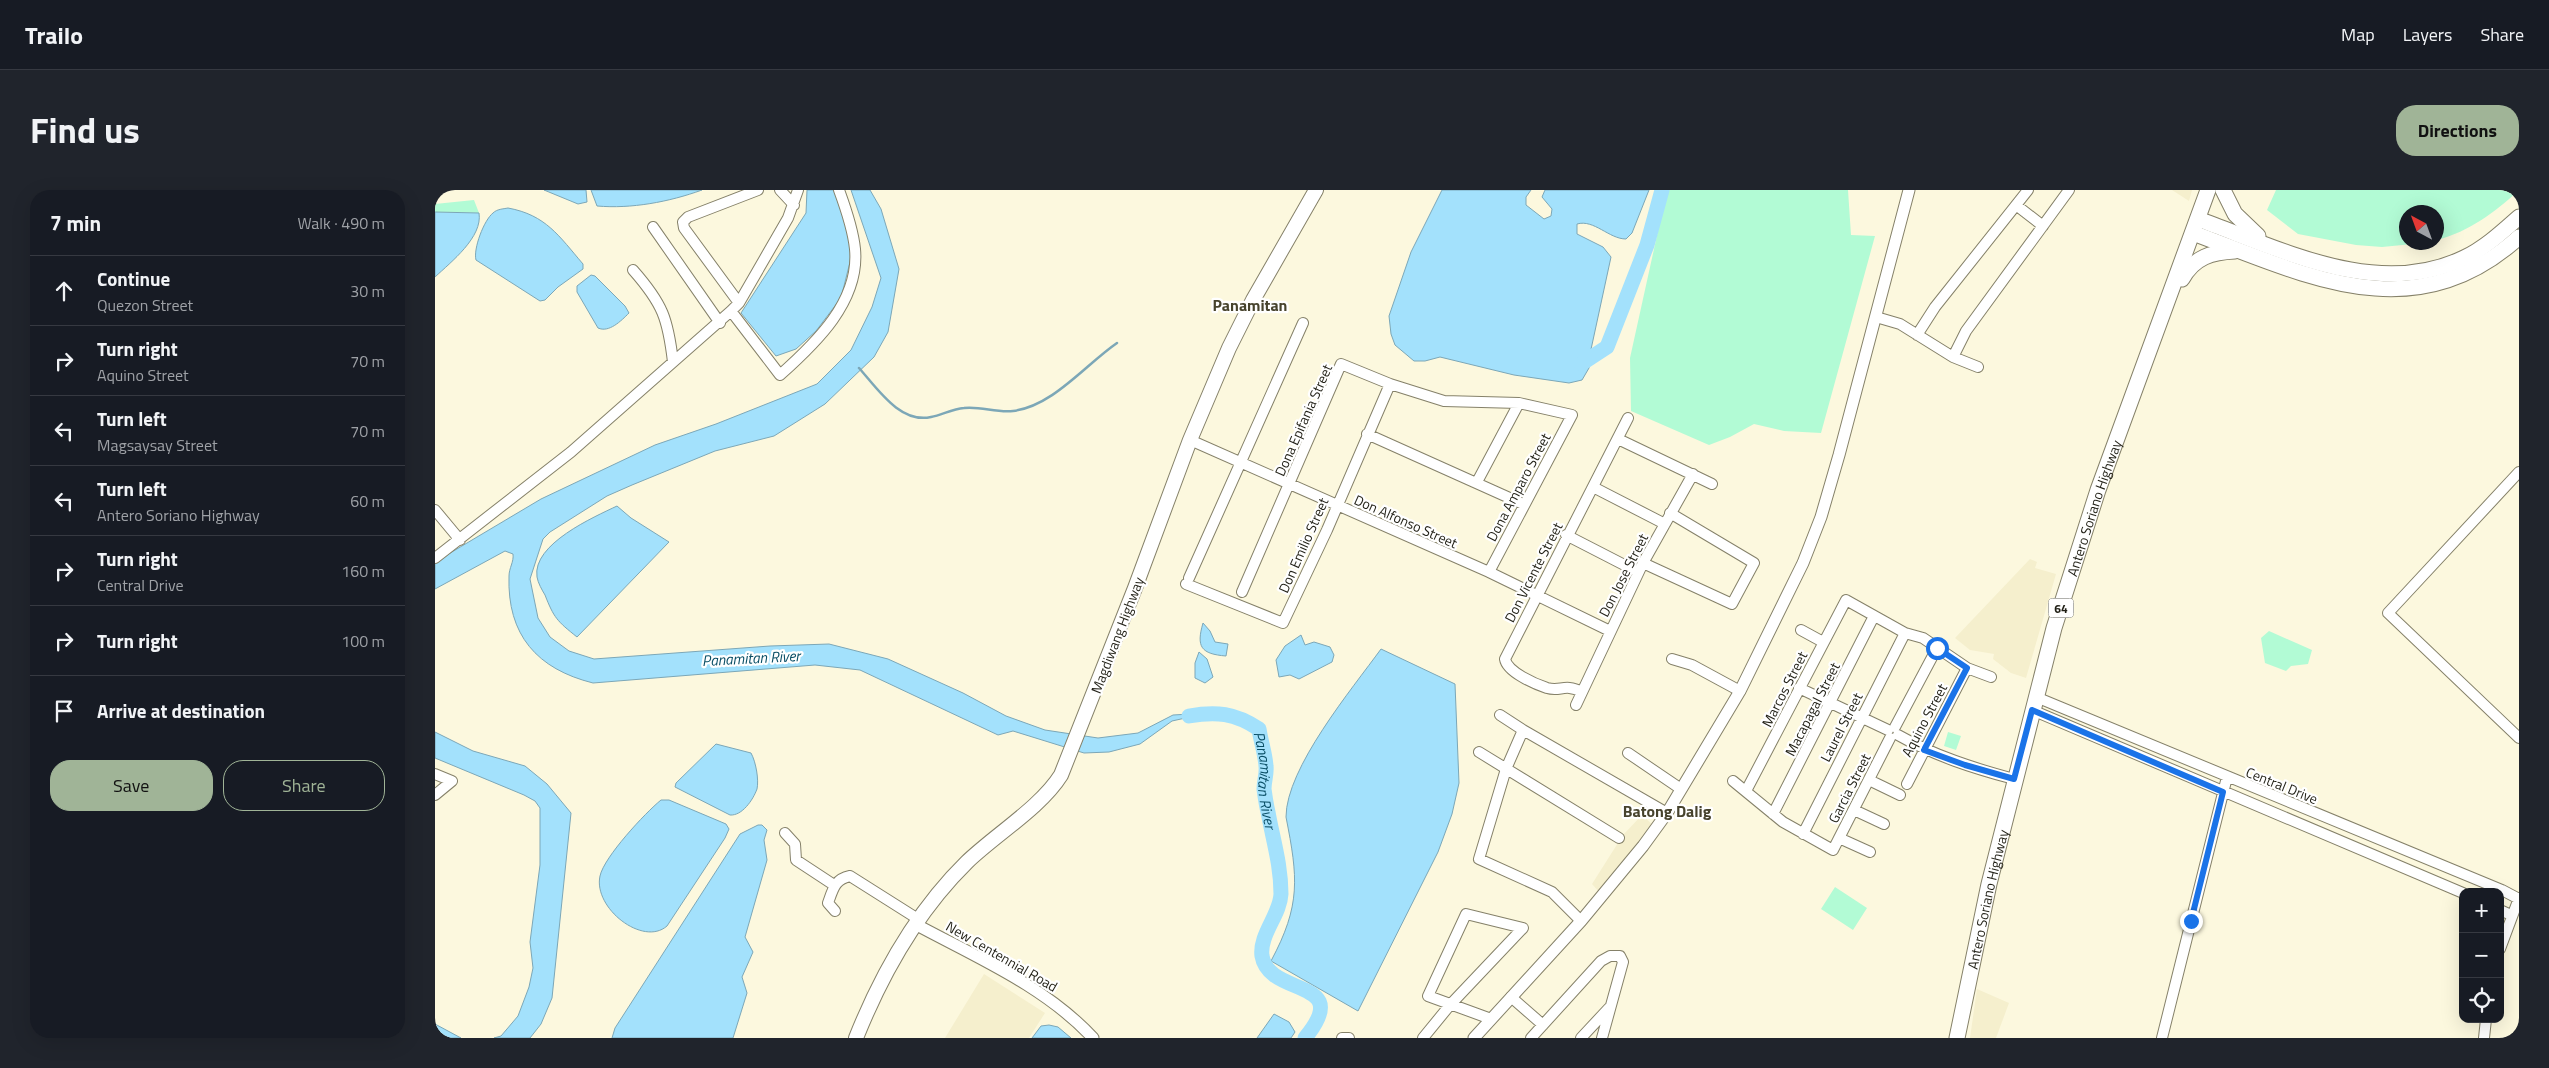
<!DOCTYPE html>
<html lang="en">
<head>
<meta charset="utf-8">
<style>
  :root { --surface:#171b24; --page:#20242c; --text:#f1f3f6; --muted:#9ea1a6; --line:#363941; --accent:#a0b497 }
  body { margin:0; font-family:"Titillium Web",sans-serif; background:var(--page); color:var(--text) }
  .controls { position:absolute; right:15px; bottom:15px; display:grid; overflow:hidden; border-radius:10px; box-shadow:0 5px 20px #0002 }
  .controls button { width:45px; height:45px; display:grid; place-items:center; padding:0; border:0; border-bottom:1px solid var(--line); background:var(--surface); color:var(--text); font:25px sans-serif }
  .compass { position:absolute; left:1964px; top:15px; width:45px; height:45px; border-radius:50%; background:var(--surface); box-shadow:0 5px 20px #0002; rotate:319deg }
  .stop { position:absolute; width:15px; height:15px; margin:-11px; border:4px solid #1a73e8; border-radius:50%; background:#fff }
  .stop.end { background:#1a73e8; border-color:#fff; box-shadow:0 1px 5px #0008 }
  .list { margin:0; padding:0; list-style:none }
  h2 { display:flex; justify-content:space-between; align-items:center; height:65px; margin:0; padding:0 20px; font-size:21px }
  h2 small { font-size:16px; font-weight:400; color:var(--muted) }
  .list li { display:grid; grid-template-columns:32px 1fr auto; gap:15px; align-items:center; box-sizing:border-box; height:70px; padding:0 20px; border-top:1px solid var(--line) }
  .list b { display:block; font-size:19px; white-space:nowrap }
  .list p { margin:0; font-size:16px; white-space:nowrap; color:var(--muted) }
  .list em { font-size:16px; font-style:normal; color:var(--muted) }
  .actions { display:flex; gap:10px; padding:15px 20px }
  .actions a { flex:1; padding:11px 0; border:1px solid var(--accent); border-radius:20px; text-align:center; font-size:18px; color:var(--accent) }
  .actions .main { background:var(--accent); color:#111 }
  .icon { flex:none; width:28px; height:28px; fill:none; stroke:currentColor; stroke-width:2; stroke-linecap:round; stroke-linejoin:round }
  .map { position:relative; flex:none; width:2084px; height:848px; overflow:hidden; border-radius:20px }
  header { display:flex; align-items:center; gap:30px; box-sizing:border-box; height:70px; padding:0 25px; background:var(--surface); border-bottom:1px solid var(--line) }
  header strong { font-size:24px }
  nav { display:flex; gap:28px; margin-inline-start:auto; font-size:18px }
  .intro { display:flex; align-items:center; justify-content:space-between; box-sizing:border-box; height:120px; padding:0 30px }
  h1 { margin:0; font-size:35px }
  .button { padding:12px 22px; border-radius:20px; background:var(--accent); color:#111; font-size:18px; font-weight:700 }
  main { display:flex; gap:30px; padding:0 30px }
  aside { flex:1; background:var(--surface); border-radius:20px; box-shadow:0 5px 20px #0002 }
  .map>svg:first-child { display:block }
</style>
</head>
<body>
<header>
<strong>Trailo</strong>
<nav><a>Map</a><a>Layers</a><a>Share</a></nav>
</header>
<div class="intro"><h1>Find us</h1><a class="button">Directions</a></div>
<main>
<aside>
<h2>7 min<small>Walk · 490 m</small></h2>
<ul class="list">
<li><svg class="icon" aria-label="ahead" viewBox="0 0 24 24"><path d="M12 20V5M6 11l6-6 6 6"/></svg><div><b>Continue</b><p>Quezon Street</p></div><em>30 m</em></li>
<li><svg class="icon" aria-label="right" viewBox="0 0 24 24"><path d="M7 20v-9h11M14 6l5 5-5 5"/></svg><div><b>Turn right</b><p>Aquino Street</p></div><em>70 m</em></li>
<li><svg class="icon" aria-label="left" viewBox="0 0 24 24"><path d="M17 20v-9H6M10 6l-5 5 5 5"/></svg><div><b>Turn left</b><p>Magsaysay Street</p></div><em>70 m</em></li>
<li><svg class="icon" aria-label="left" viewBox="0 0 24 24"><path d="M17 20v-9H6M10 6l-5 5 5 5"/></svg><div><b>Turn left</b><p>Antero Soriano Highway</p></div><em>60 m</em></li>
<li><svg class="icon" aria-label="right" viewBox="0 0 24 24"><path d="M7 20v-9h11M14 6l5 5-5 5"/></svg><div><b>Turn right</b><p>Central Drive</p></div><em>160 m</em></li>
<li><svg class="icon" aria-label="right" viewBox="0 0 24 24"><path d="M7 20v-9h11M14 6l5 5-5 5"/></svg><div><b>Turn right</b></div><em>100 m</em></li>
<li><svg class="icon" aria-label="arrive" viewBox="0 0 24 24"><path d="M6 21V4h12l-3 4 3 4H6"/></svg><div><b>Arrive at destination</b></div></li>
</ul>
<div class="actions"><a class="main">Save</a><a>Share</a></div>
</aside>
<div class="map">
<svg width="2084" height="848" viewBox="0 0 2084 848">
  <rect width="100%" height="100%" fill="#fcf8de"/>
  <path fill="#f5efcd" d="M1737,0H1757L1754,11Z
    M1595,369L1602,372L1600,378L1621,384L1591,488L1576,483L1558,469L1559,464L1535,460L1520,448Z
    M1207,625L1219,636L1165,703L1157,694L1188,645Z
    M549,784L610,823L594,848H510Z
    M1542,799L1574,813L1561,848H1535Z"/>
  <path fill="#b2fbd5" d="M1232,0H1413L1416,45L1440,46L1386,243L1349,241L1319,234L1295,247L1274,255L1196,221L1195,168Z
    M1841,0H2084C2059,23 2035,41 2002,50V22H1972V52L1988,53L1947,57L1921,55L1863,44L1832,20Z
    M39,10L44,23L0,22V14Z
    M1834,441L1877,460L1873,474L1856,476L1851,481L1830,473L1826,448Z
    M1513,542L1526,546L1521,560L1509,556Z
    M1400,697L1432,718L1418,740L1386,719Z"/>
  <path fill="#a3e1fc" stroke="#7ca7b7" d="M109,0H151L152,12L143,14Z
    M156,0H267C234,12 196,19 162,16Z
    M372,0H400L418,60L406,108L381,141L361,159L341,166L306,123L371,23Z
    M416,0H435L446,19L464,79L453,142L439,167L390,214L339,246L280,261L197,295L172,306L115,342L108,349L95,389L103,428L115,447L134,461L159,469L335,456L394,454L453,469L528,503L571,526L610,540L663,548L703,543L738,525L773,523L737,531L705,554L674,562L649,563L578,541L563,545L425,480L380,475L158,493C102,479 72,445 74,386C74,378 79,372 78,364L70,361L0,399V372L106,309L220,255L281,234L382,194L416,160L437,117L446,88Z
    M1007,0H1096L1091,7V15L1109,29L1116,26L1117,19L1107,7L1110,0H1214L1197,43L1191,49C1174,49 1159,29 1142,34V44L1168,57L1176,67L1155,164L1154,178L1147,190L1134,193L1079,185L1005,167L990,171H979L960,155L956,144L954,126L976,62Z
    M73,18C111,25 124,46 148,74V79L123,97L110,110L105,111L41,70C38,59 49,30 58,23C62,19 68,19 73,18Z
    M0,22L44,23C48,47 16,72 0,87Z
    M156,85L160,86L190,116L194,123C186,131 174,143 163,138L142,102V96Z
    M182,316L196,328L234,352L142,447C122,431 119,428 110,405C107,400 103,393 102,387C97,354 159,327 182,316Z
    M768,433L775,441L780,452L793,454L791,466C766,464 761,457 768,433Z
    M866,445L870,455L879,452L895,457L899,465L897,472L864,489L855,485L844,487L841,470L850,456Z
    M946,459L1020,494L1024,593L1017,624L1003,662L923,821L836,771C866,715 863,688 851,627C851,578 917,499 946,459Z
    M764,462L772,469L778,487L770,493L760,488V473Z
    M0,542L38,561L90,576L112,594L136,623L117,808L106,834L95,848H59L66,846L83,826L94,797L98,778L95,752L105,675V618L100,611L89,605L0,568Z
    M281,554L316,563C321,572 324,590 322,599C318,610 307,626 295,625L240,597L241,593Z
    M226,610H234L291,634L294,639L290,648L232,736C208,757 158,718 165,686C169,667 210,623 226,610Z
    M323,635H327L332,640L329,650L332,670L310,747L318,762L307,787L312,803L298,848H177L180,838L305,644Z
    M839,824L854,832L860,842L856,848H822Z
    M0,833V834L26,848H0Z
    M614,835L623,837L636,848H597L606,836Z"/>
  <g fill="none" stroke-linecap="round" stroke-linejoin="round">
    <path stroke="#7ca7b7" stroke-width="2.5" d="M424,178C442,198 465,234 496,227C507,225 517,219 529,218C546,216 561,223 578,221C618,216 650,175 682,153"/>
    <g stroke="#a3e1fc" stroke-width="15">
      <path d="M1146,174L1172,157L1212,55L1227,0"/>
      <path id="s1" d="M754,526C781,521 800,523 824,539C826,552 830,563 831,576C832,584 829,591 829,599C830,606 831,614 833,622C838,650 846,675 846,704C845,725 824,745 827,766C834,808 920,787 870,848"/>
    </g>
    <defs>
      <path id="minor" d="M345,0L359,15
        M1581,15L1608,36
        M218,37L285,133
        M198,80C228,114 233,129 238,172
        M304,113L249,38L248,32L253,27L323,0
        M296,121L345,185C381,153 425,111 420,59C418,39 411,19 404,0
        M1441,127L1465,134L1518,167L1543,177
        M1482,145L1500,117L1593,0
        M1518,167L1531,141L1634,0
        M932,244L1088,314
        M1183,249L1277,294
        M755,250L1054,382L1175,441
        M2084,282L1953,423L2084,548
        M1042,292L1084,213
        M1158,297L1230,334
        M0,320L25,350
        M1131,345L1203,382
        M0,368L136,262L296,121L304,113L353,28L363,0
        M1208,373L1297,414L1319,373L1235,323
        M754,388L868,133
        M751,394L848,433L892,340L955,194
        M807,402L906,174L955,194L1009,211L1084,213L1137,225L1054,382
        M1366,440L1388,452
        M1237,469L1257,475L1305,501
        M1364,498L1453,540
        M1147,502C1129,493 1126,502 1112,498C1100,494 1072,482 1070,469L1193,228
        M1601,507L2067,700L2084,709
        M1141,515L1208,373L1258,284
        M1597,520L2028,703
        M1065,525L1088,540L1232,623
        M1460,537L1502,458
        M1088,540L1071,579L1044,669L1117,702L1146,731
        M1463,545C1500,566 1538,578 1579,589
        M1044,562L1184,648
        M1193,563L1246,599
        M0,584L17,591L0,605
        M1434,590L1465,605
        M1298,591L1348,632L1398,660L1455,548
        M1472,594L1532,478
        M1311,601L1411,410L1470,443L1488,448L1532,478L1556,487
        M1419,620L1449,634
        M1338,624L1439,426
        M350,643L360,654L361,670L399,695
        M1368,644L1470,443
        M1404,648L1435,662
        M2065,720L2076,725
        M400,721L393,713C398,699 400,689 415,686L483,729
        M2065,759L2084,708
        M1076,807L1108,835
        M907,848H914
        M988,848L1015,815L1088,738L1031,724L993,806L1056,829
        M1096,848L1166,771L1175,766H1185L1188,772L1167,848
        M1146,848L1174,818
        M1727,848L1792,587
        M2049,848L2051,829"/>
      <path id="tertiary" d="M480,734C541,767 610,796 658,848
        M1039,848L1146,731L1208,656L1232,623L1305,501L1368,373L1386,327L1404,265L1474,0"/>
      <path id="secondary" d="M421,848C447,783 481,722 532,672C560,645 606,617 626,585L700,398L755,250L794,158L818,110L881,0"/>
      <g id="primary">
        <path d="M1788,0L1800,24L1823,46"/>
        <path d="M1763,29C1846,59 1942,110 2029,68C2050,58 2067,42 2084,27"/>
        <path d="M1758,43C1871,85 1979,142 2084,47"/>
        <path d="M1747,89C1759,67 1777,62 1800,61"/>
        <path id="s2" d="M1522,848L1554,694L1619,438L1663,300L1773,0"/>
      </g>
    </defs>
    <use href="#minor" stroke="#858169" stroke-width="12"/>
    <use href="#tertiary" stroke="#858169" stroke-width="13"/>
    <use href="#secondary" stroke="#858169" stroke-width="16"/>
    <use href="#primary" stroke="#858169" stroke-width="17"/>
    <use href="#minor" stroke="#fff" stroke-width="10"/>
    <use href="#tertiary" stroke="#fff" stroke-width="11"/>
    <use href="#secondary" stroke="#fff" stroke-width="14"/>
    <use href="#primary" stroke="#fff" stroke-width="15"/>
  </g>
  <g fill="none" stroke-linecap="round" stroke-linejoin="round">
    <path stroke="#1a73e8" stroke-width="6" d="M1502,458L1532,478L1489,560L1530,575L1579,589L1597,520L1788,602L1756,731"/>
  </g>
  <g text-anchor="middle" dominant-baseline="central" stroke-width="4.5" stroke-linejoin="round" paint-order="stroke">
    <rect fill="#fff" stroke="#63625b" stroke-width="1" x="1613.5" y="408.5" width="25" height="19" rx="4"/>
    <g font-size="12" font-weight="bold" fill="#201f15">
      <text x="1626" y="418">64</text>
    </g>
    <g font-size="14" fill="#201f15" stroke="#fff">
      <text transform="translate(868 230) rotate(-66)">Dona Epifania Street</text>
      <text transform="translate(1083 297) rotate(-62)">Dona Amparo Street</text>
      <text stroke="none"><textPath href="#s2" startOffset="548">Antero Soriano Highway</textPath></text>
      <text transform="translate(971 331) rotate(24)">Don Alfonso Street</text>
      <text transform="translate(868 355) rotate(-66)">Don Emilio Street</text>
      <text transform="translate(1098 382) rotate(-63)">Don Vicente Street</text>
      <text transform="translate(1188 385) rotate(-63)">Don Jose Street</text>
      <text transform="translate(682 445) rotate(-69)">Magdiwang Highway</text>
      <text transform="translate(1349 499) rotate(-63)">Marcos Street</text>
      <text transform="translate(1377 519) rotate(-63)">Macapagal Street</text>
      <text transform="translate(1489 530) rotate(-62)">Aquino Street</text>
      <text transform="translate(1406 537) rotate(-63)">Laurel Street</text>
      <text transform="translate(1847 595) rotate(22)">Central Drive</text>
      <text transform="translate(1414 598) rotate(-63)">Garcia Street</text>
      <text stroke="none"><textPath href="#s2" startOffset="142">Antero Soriano Highway</textPath></text>
      <text transform="translate(567 766) rotate(30)">New Centennial Road</text>
    </g>
    <g font-size="15" font-style="italic" fill="#0a4f66" stroke="#fff">
      <text transform="translate(316 468) rotate(-3)">Panamitan River</text>
      <text stroke="none"><textPath href="#s1" startOffset="125">Panamitan River</textPath></text>
    </g>
    <g font-size="16" font-weight="bold" fill="#47432d" stroke="#fff">
      <text x="815" y="115">Panamitan</text>
      <text x="1232" y="621">Batong Dalig</text>
    </g>
  </g>
</svg>
<div class="controls">
<button>+</button>
<button>−</button>
<button><svg class="icon" aria-label="locate" viewBox="0 0 24 24"><circle cx="12" cy="12" r="6"/><path d="M12 2v4M12 18v4M2 12h4M18 12h4"/></svg></button>
</div>
<svg class="compass" viewBox="-18 -18 36 36"><path d="M0-13l5 13h-10z" fill="#e53935"/><path d="M0 13l5-13h-10z" fill="#9ea1a6"/></svg>
<div class="stop" style="left:1502px;top:458px"></div>
<div class="stop end" style="left:1756px;top:731px"></div>
</div>
</main>
</body>
</html>
